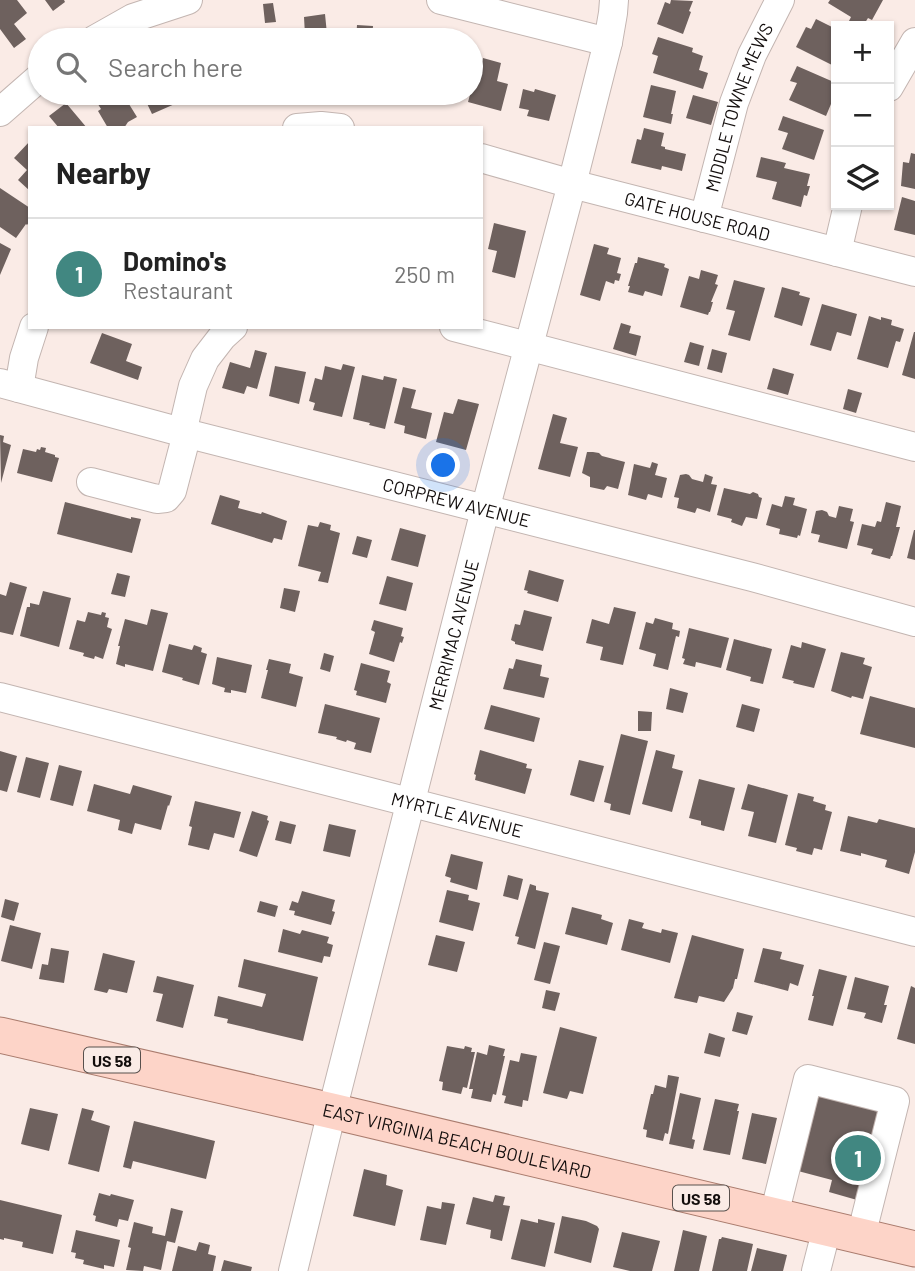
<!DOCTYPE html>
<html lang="en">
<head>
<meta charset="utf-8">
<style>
  :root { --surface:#fff; --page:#f6f6f6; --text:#222; --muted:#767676; --line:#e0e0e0; --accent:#418781 }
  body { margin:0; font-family:Barlow,sans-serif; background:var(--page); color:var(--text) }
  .controls { position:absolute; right:21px; top:21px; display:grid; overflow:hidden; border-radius:0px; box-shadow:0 2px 5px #0004 }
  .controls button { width:63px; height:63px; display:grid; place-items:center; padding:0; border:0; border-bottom:2px solid var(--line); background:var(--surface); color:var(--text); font:35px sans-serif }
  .you { position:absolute; left:444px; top:466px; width:24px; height:24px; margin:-18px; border:5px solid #fff; border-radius:50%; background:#1a73e8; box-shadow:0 0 0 10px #1a73e833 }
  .badge { display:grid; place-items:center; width:46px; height:46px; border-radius:50%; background:var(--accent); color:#fff; font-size:23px; font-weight:700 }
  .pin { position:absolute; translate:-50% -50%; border:4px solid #fff; box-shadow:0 2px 7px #0006 }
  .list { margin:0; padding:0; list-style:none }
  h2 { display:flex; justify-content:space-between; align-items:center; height:91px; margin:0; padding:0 28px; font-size:30px }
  h2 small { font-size:23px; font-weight:400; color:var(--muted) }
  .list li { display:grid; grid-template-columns:46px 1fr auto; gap:21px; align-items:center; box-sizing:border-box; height:112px; padding:0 28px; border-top:2px solid var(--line) }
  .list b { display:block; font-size:26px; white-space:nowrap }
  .list p { margin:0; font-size:23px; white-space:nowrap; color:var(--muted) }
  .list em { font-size:23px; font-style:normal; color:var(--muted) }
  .icon { flex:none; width:38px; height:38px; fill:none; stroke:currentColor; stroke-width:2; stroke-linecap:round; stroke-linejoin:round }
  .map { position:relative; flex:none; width:915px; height:1271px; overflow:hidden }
  .search { position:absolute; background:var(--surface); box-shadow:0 2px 5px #0004; left:28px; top:28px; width:455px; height:77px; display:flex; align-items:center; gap:18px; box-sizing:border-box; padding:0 24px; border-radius:38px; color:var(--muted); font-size:26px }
  .panel { position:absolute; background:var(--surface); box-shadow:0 2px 5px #0004; left:28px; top:126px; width:455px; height:203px; border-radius:0px }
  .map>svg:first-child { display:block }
</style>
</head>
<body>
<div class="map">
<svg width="915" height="1271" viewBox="0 0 915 1271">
  <rect width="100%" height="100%" fill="#faebe6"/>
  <path fill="#6e615e" d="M0,0H17L27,13L14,24L26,39L14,48L0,29Z
    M45,0H64L65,2L53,11Z
    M671,0L693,1L689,11L691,12L683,34L657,24L665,2L670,4Z
    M830,0H883L872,20L868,18L863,26H858L849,21L851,17L828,3Z
    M273,3L276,22L265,23L263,4Z
    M325,14L327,34L318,35V40H292V36L305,35L304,17Z
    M816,19L836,29V67L796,47L806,27L811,29Z
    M357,25L373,26L372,40H356Z
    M258,33L259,40H239V35Z
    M658,37L693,48L692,52L703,56L699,70L708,73L703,89L653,73L658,56L652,54Z
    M483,58L501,63L497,81L508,84L501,111L468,102L475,76L478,77Z
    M797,66L836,83V102L835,105L831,104L826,116L789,100L797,83L790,81Z
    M651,85L676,91L671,114H673L671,124L643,117Z
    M523,89L534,92L535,89L556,95L549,121L527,116L529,110L519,108Z
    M91,93H108L113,102L124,96L137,117L128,122L124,128H108L98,111L101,109Z
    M142,93H184L175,97L177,103L152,114Z
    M693,95L718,102L711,125L686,118Z
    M66,103L87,128H59L49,116Z
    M783,116L824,130L814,160L782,149L788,133L778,130Z
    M644,128L664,133L661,146L665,147V149L686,154L682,171L662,166L661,170L631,163L637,139L641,140Z
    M30,141V191L18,180L27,170L14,158Z
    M911,153L915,154V189L901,186L903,162L909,163Z
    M761,157L786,163L784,168L810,174L807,186H810L807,196L804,195L801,207L772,199L777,182L756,177Z
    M0,188L30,208V221L27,225L26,224L16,238L0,227Z
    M902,197L915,201V235L894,230Z
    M494,223L526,231L515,278L492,272L497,251L488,249Z
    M0,243L11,249L0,275Z
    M594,244L609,248L607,254L621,258L617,273L621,274L619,281L615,280L614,284L606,281L600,301L580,295Z
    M638,257L665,264L664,267L669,269L662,296L645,291L643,296L628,292L630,286H628L635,263H637Z
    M701,270L718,275L715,284L718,285L711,302H713L710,312H709L708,315L680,307L689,276L699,279Z
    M734,280L765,288L750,341L728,335L735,311L726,309Z
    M782,287L800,292L799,295L810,298L802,326L774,317Z
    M822,304L857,314L851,336L837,332L831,351L810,345Z
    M869,316L881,320V317L892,320L891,325L904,329L900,342L896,341L888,368L857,359Z
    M621,323L631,326L629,333L641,336L636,356L613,349Z
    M914,332H915V379L902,375Z
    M102,333L132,344L126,361L142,367L138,380L90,363Z
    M690,342L704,346L699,366L684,362Z
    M712,349L727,353L722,373L707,369Z
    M255,350L267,353L257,389L247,386L244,394L222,388L230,362L250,368Z
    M343,364L355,367L342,417L313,410L315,403L309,401L315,378L322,380L325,366L341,370Z
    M275,366L306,372L299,404L269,396Z
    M773,368L794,374L788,395L767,389Z
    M362,375L383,380L384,376L397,379L385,429L369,425L370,423L353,419Z
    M403,387L416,390L411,408L432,413L426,439L404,433L405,426L394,423Z
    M848,389L862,393L856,413L843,409Z
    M458,399L479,404L466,450L436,442L444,412L453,414Z
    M553,414L567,418L560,443L578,447L570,477L538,469Z
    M0,435L4,436L3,442L11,445L1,483Z
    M41,447L46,448L45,452L55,455V457L59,458L52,482L17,473L23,449L36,452L37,449L40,450Z
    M587,452H593L599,453L602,456L625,462L618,489L607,486L604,490L590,487V477L582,473Z
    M652,462L658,464L655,475L667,478L662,498L648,494L646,500L628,495L634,464L650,468Z
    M686,474L689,475L692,479L703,482L705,474L713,477L711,484L717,485L710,512L697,508L695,513L677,508L679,498L674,497L680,475Z
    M724,488L750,494L753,492L758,494L759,497L762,498L757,519L746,517L742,526L731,522L732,519L717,515Z
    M220,495L240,501L238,508L261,514L262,512L287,521L282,540L274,538L272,543L211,524Z
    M785,496L795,498L793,505L807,509L800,536L798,535L797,538L779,534L780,529L766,525L772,504L782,507Z
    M65,502L131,519V517L141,519L132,553L57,534Z
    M886,502L901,506L896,527H900L892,556H891L890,559L871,554L873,549L857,545L862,524L875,527L877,521L881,522Z
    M839,506L853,509L850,521L854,522L847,549L818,542L820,535L811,533L816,511L822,510L827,512L829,516L836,518Z
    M320,522L331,525L330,530L340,533L328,583L318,581L321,572L298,566L308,525L318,527Z
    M400,528L426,535L418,567L391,560Z
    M914,530H915V560L907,558Z
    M357,536L372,540L367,558L352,554Z
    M529,570L564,580L558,602L527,593L528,591L524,590Z
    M117,573L130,576L125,597L111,594Z
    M387,576L413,583L406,611L379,604Z
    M10,582L27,587L13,635L0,632V594L6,596Z
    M284,588L300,591L295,612L280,608Z
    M43,591L71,598L59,647L20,636L27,607H30V603L39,605Z
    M614,607L636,612L623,665L600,660L603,647L586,643L592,619L609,624Z
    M151,609L168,613L153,671L125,664V667L116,664L120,646H118L125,619L147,625Z
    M524,610L552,617L543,651L515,644V642L511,640L515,624L520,625Z
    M88,612L101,615L102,612L106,613L105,617L109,618L107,627L112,629L103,659L95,656L94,659L83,656L84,653L69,649L77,620L85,622Z
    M655,618L673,623L672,629L680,631L679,637L676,636L668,670L653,666L656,654L639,649L646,622L653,624Z
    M374,620L403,628L401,636L404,637L402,643L400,642L394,662L369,654L375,632L371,630Z
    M689,628L729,638L721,668L696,662L695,667L683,664L685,659L682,658Z
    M734,639L772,649L763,684L750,681L751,677L726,670Z
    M802,642L826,649L814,688L793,683L794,681L782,678L791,645L801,648Z
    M169,644L192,650L194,645L202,648L201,652L207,654L199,685L182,680L183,678L162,672Z
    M841,652L865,658L863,664L872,667L863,699L852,696L851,698L831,691Z
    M324,653L334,656L330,672L320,669Z
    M217,657L252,665L246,693L231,690V693L224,692L225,688L212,684Z
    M269,659L291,664L289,673L303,677L296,707L261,698L268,670H266Z
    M516,659L542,665L540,676L549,678L544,698L503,689L509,668L513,669Z
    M361,663L390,671L387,682L391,684L386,703L356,695L357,691L354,690Z
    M670,688L688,693L683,713L666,709Z
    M870,696L915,708V748L860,734Z
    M325,704L380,718L371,753L354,749L356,743L347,740L346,742L336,739L337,737L318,733Z
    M742,704L760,709L754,732L736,727Z
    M491,705L540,718L534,742L484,729Z
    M638,711L652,712L651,731H638Z
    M621,734L648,741L630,815L610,810L611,804L604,802Z
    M480,750L527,764L526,768L532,769L525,794L475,780L476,775L474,774Z
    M656,750L675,755L672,768L683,771L672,812L642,804Z
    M0,751L17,756L7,792L0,790Z
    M26,757L49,763L40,798L17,792Z
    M579,760L604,766L594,802L570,795Z
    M59,765L82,771L73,806L50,800Z
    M699,779L735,788L724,831L701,825V821L689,818Z
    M94,784L130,794L133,785L172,796L169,806L168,805L161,830L135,823L132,834L118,830L120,820L87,811Z
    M748,784L788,795L776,843L748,836L754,812L741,809Z
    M798,793L814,797L813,801L826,805L825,810L832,812L822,850L814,848L812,855L796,851L797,848L785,845Z
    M195,801L241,812L234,838L214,833L209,850L188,845L192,827L189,826Z
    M252,811L268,816L267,820L269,821L257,857L239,851Z
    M848,816L877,823L879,819L915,828V852L909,874L885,867L887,860L861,853V856L840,851Z
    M280,821L296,825L291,844L275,840Z
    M329,824L356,830L350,857L323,851Z
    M451,854L483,862L477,890L450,882L451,878L445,876Z
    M508,875L523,879L518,900L503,896Z
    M530,884L536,886V890L549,893L535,949L517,944L519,937L515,936Z
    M447,890L469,895L468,900L480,903L473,931L439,922Z
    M302,891L335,900L332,911L335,912L331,925L294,915L295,911L289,910L292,901L298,903Z
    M5,899L19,903L14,921L1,917Z
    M260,901L278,906L275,917L257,912Z
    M572,907L602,915L601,919L613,923L607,945L565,934Z
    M629,919L644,923L642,928L661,933L662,929L678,933L670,963L621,950Z
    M10,925L41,933L32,969L1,961Z
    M283,929L300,934L302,930L329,937L327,943L333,945L330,957L324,956L322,963L278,952Z
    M436,935L465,942L457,972L428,965Z
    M692,935L744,949L737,979H735L733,988L724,1002L699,996L697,1003L674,998Z
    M544,942L560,946L550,984L534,980Z
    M51,948L69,951L64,983L39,979L42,964L48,965Z
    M763,948L782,952L780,959L804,965L798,986L790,983L788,991L754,982Z
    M103,953L135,961L127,993L109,989L107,993L94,990Z
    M244,959L318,977L303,1041L227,1023L228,1019L214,1016L218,996L262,1007L266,994L238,987Z
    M819,969L847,976L833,1026L808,1020L814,996H812Z
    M157,976L194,985L183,1028L156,1021L163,994L153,992Z
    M855,977L889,986L884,1005H887L882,1023L864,1018L866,1013L847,1009Z
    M911,986L915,988V1044L897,1039Z
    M546,990L560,993L555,1011L542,1008Z
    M737,1012L753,1016L747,1035L732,1031Z
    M560,1027L597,1037L583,1094L570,1091L567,1099L543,1093Z
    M709,1033L725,1038L720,1057L704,1053Z
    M489,1045L505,1049L503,1056H505L496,1095L493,1094L491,1102L471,1098L473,1089H469L477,1052L487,1055Z
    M447,1046L464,1049L465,1046L472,1048L471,1052H475L467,1088L463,1087L461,1094L442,1090L443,1082L439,1081Z
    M521,1053L537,1056L528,1101L523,1100L522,1107L504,1103L506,1096L502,1095L510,1060L519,1062Z
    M668,1075L679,1077L668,1134L665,1133L663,1141L646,1137L647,1130L643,1129L651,1094H653L655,1085L666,1088Z
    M820,1091L879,1107L870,1143L872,1144L857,1200L829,1192L832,1180L798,1171Z
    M680,1093L701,1098L692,1139L695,1140L693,1149L669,1144Z
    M715,1099L739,1104L737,1111H739L730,1155L703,1150Z
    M30,1108L58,1114L49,1151L21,1144Z
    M82,1108L94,1111L91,1120L110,1126L99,1172L68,1164Z
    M752,1113L777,1118L766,1164L742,1159Z
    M134,1121L215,1141L206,1179L133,1161L131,1169L123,1167Z
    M364,1169L387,1175L386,1185L403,1190L395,1226L353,1216Z
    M99,1193L110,1196L111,1194L134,1200L128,1221L119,1219L117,1227L95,1221L96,1216L93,1215Z
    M495,1195L505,1197L503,1205L510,1206L502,1241L490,1238L491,1230L466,1224L473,1197L493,1202Z
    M0,1200L62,1215L53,1254L22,1247L23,1242L4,1238V1240L0,1239Z
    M442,1202L455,1204L446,1245L420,1240L427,1206L441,1209Z
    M171,1208L183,1211L175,1243L167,1241L161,1270L144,1266L143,1271L126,1270L131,1248L128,1247L134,1222L153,1227L152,1233L165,1236Z
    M562,1216L586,1221L597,1226L599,1229L591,1263L554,1253Z
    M521,1219L538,1223V1219L555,1223L545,1267L511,1259Z
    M76,1230L120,1240L114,1267L104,1265V1269L83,1264L84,1260L75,1258L76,1253L71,1252Z
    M683,1230L707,1236L699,1271H674Z
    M622,1232L660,1241L652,1271H630L613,1267Z
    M722,1237L753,1244L747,1271H712L719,1239H721Z
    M199,1242L210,1245L208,1254L216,1256L213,1271H172L178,1246L196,1251Z
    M757,1248L787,1255L783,1271H751Z
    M224,1260L252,1267L251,1271H221Z"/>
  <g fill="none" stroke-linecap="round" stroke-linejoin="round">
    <defs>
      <g id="minor">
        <path d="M441,0L608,42"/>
        <path d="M94,40L133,18L188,0"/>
        <path d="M889,87L915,42"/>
        <path d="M0,112L40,77"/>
        <path d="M297,128L321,126L340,128"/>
        <path id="s1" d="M481,158L572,184L915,272"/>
        <path id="s2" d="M704,218L734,103L752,55L780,0"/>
        <path d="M837,252L848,205"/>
        <path d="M454,327L915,447"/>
        <path id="s3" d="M0,383L185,433L752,577L915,622"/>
        <path d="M19,388L24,358L34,327"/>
        <path d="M91,482L157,499L166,498L172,491L184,445L185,420L193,386L205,359L222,337L233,327"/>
        <path id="s4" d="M0,697L915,932"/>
        <path d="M774,1215L808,1079L895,1101L861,1236"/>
        <path id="s5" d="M293,1271L332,1111L485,510L572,184L608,42L613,13L614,0"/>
        <path d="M816,1271L827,1228"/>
      </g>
      <g id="major">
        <path id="s6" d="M0,1035L332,1111L915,1249"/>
      </g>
    </defs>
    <use href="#minor" stroke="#c3b5b1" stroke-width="30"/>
    <use href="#major" stroke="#aa7c6e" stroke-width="37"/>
    <use href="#minor" stroke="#fff" stroke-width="28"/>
    <use href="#major" stroke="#fdd4c8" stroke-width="35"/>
  </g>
  <g text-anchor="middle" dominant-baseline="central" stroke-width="6" stroke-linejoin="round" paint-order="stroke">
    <g fill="#faebe6" stroke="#58504d" stroke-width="2">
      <rect x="84" y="1047.5" width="56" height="25" rx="5"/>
      <rect x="673" y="1185.5" width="56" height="25" rx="5"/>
    </g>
    <g font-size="16" font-weight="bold" fill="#120d0c">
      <text x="112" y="1060">US 58</text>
      <text x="701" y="1198">US 58</text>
    </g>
    <g font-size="18" fill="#120d0c" stroke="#faebe6">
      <text stroke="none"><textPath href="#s2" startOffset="116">MIDDLE TOWNE MEWS</textPath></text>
      <text stroke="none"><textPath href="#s1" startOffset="224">GATE HOUSE ROAD</textPath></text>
      <text stroke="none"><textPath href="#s3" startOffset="472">CORPREW AVENUE</textPath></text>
      <text stroke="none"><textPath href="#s5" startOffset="656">MERRIMAC AVENUE</textPath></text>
      <text stroke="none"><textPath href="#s4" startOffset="472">MYRTLE AVENUE</textPath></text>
      <text stroke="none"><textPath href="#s6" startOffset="469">EAST VIRGINIA BEACH BOULEVARD</textPath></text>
    </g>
  </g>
</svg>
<div class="controls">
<button>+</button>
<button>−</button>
<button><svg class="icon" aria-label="layers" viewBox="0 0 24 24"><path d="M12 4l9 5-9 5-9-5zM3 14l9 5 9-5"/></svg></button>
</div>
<div class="you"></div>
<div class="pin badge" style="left:858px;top:1158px">1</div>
<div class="search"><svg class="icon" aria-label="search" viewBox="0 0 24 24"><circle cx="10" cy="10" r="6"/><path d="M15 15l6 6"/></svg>Search here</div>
<section class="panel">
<h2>Nearby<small></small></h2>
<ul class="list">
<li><span class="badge">1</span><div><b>Domino's</b><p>Restaurant</p></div><em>250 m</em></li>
</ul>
</section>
</div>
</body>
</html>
